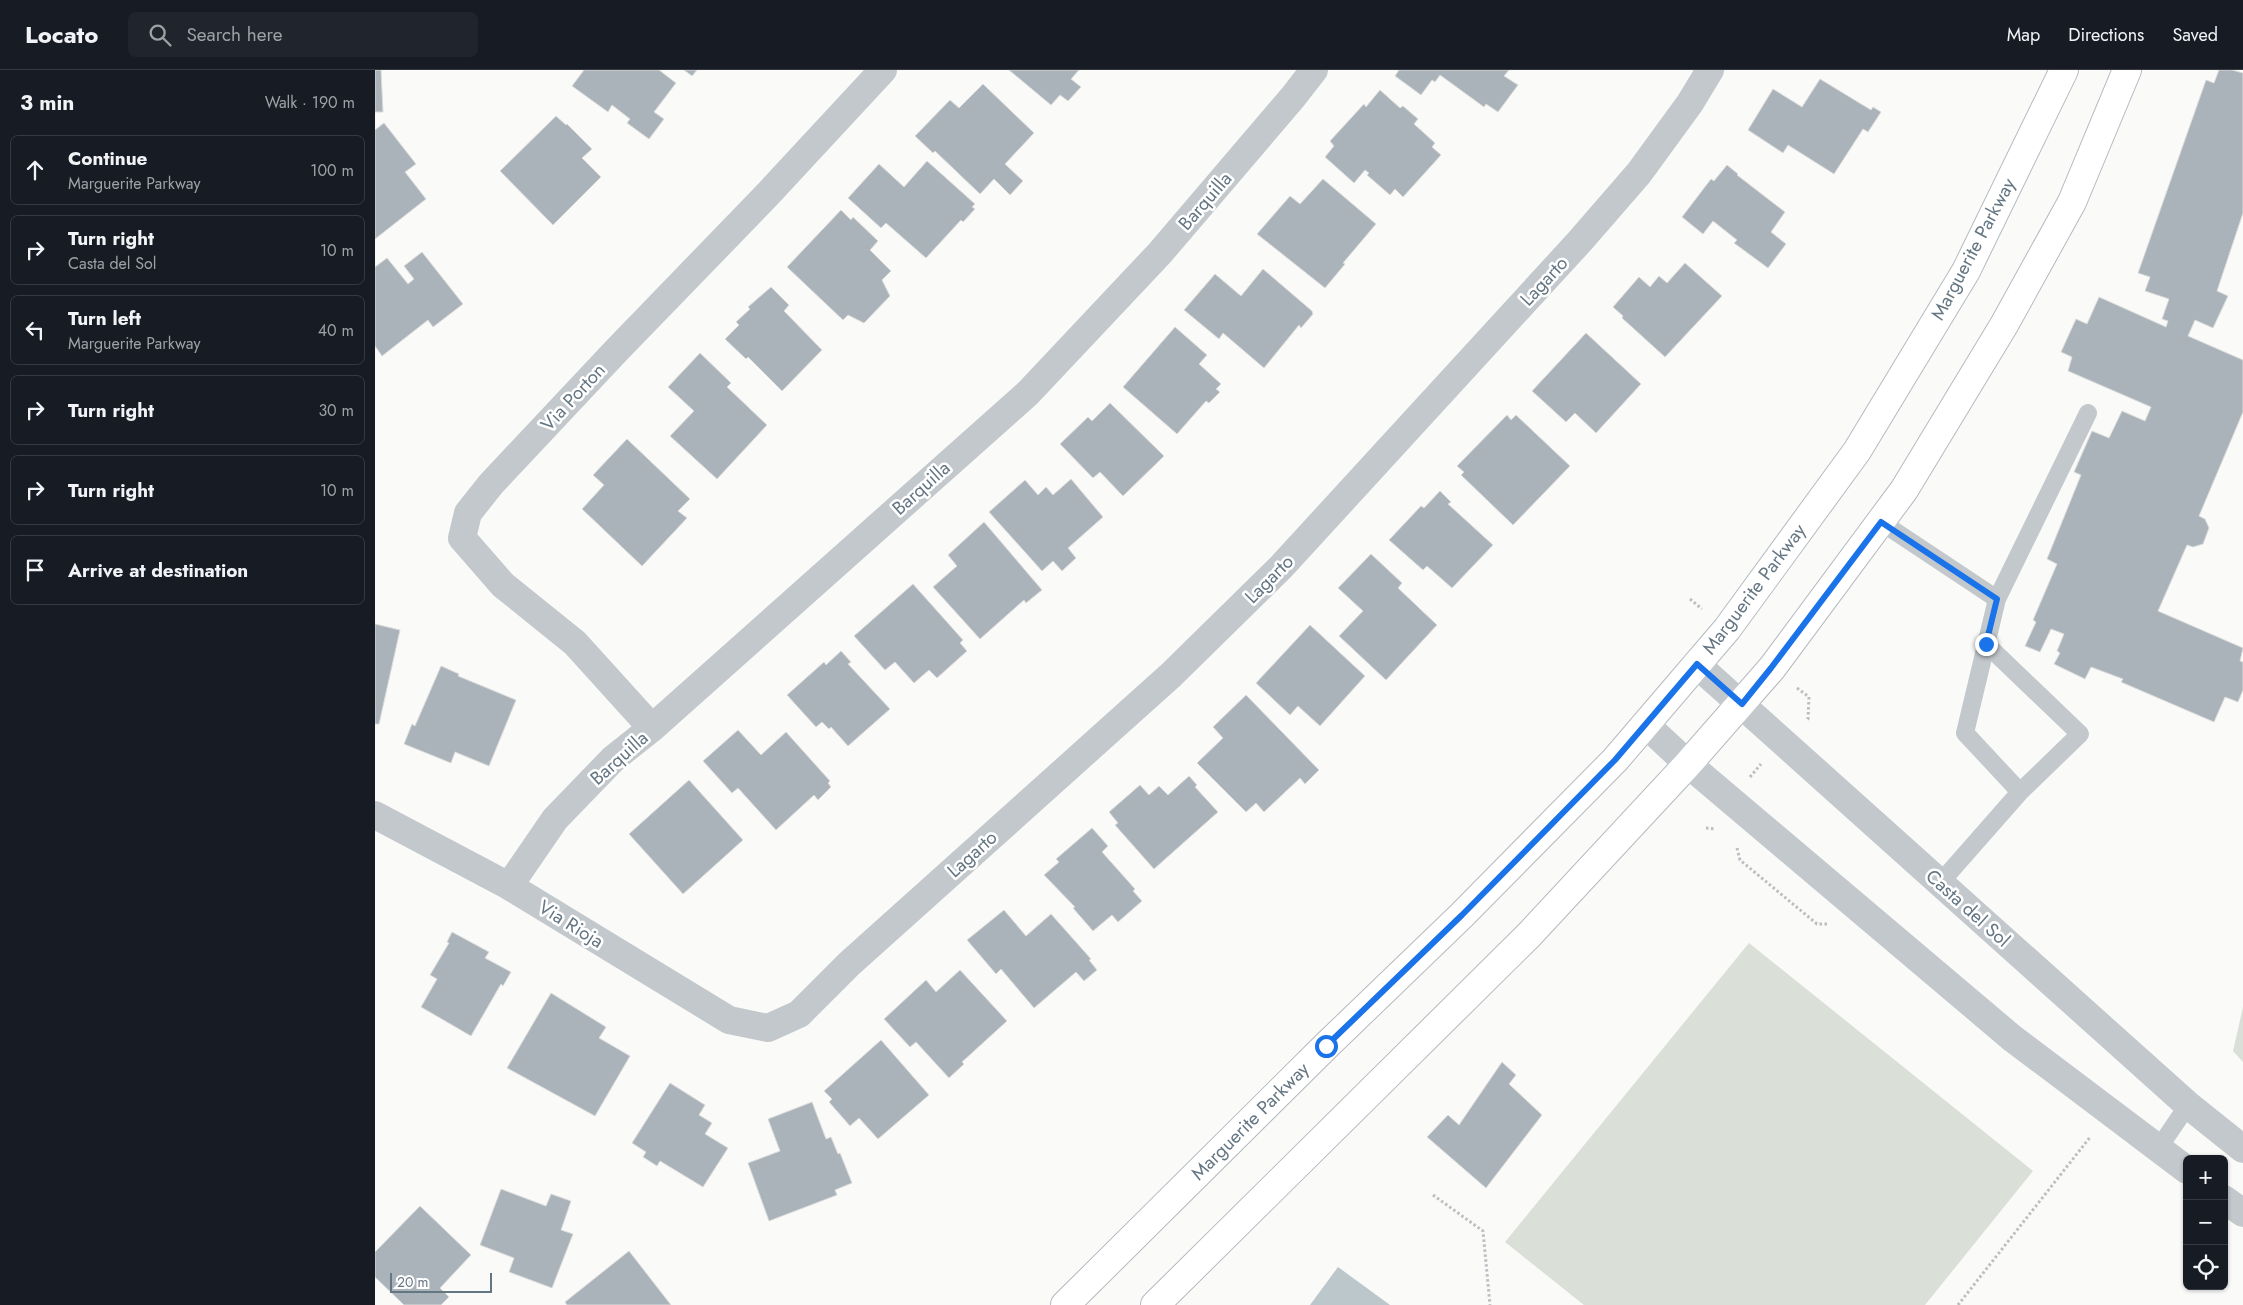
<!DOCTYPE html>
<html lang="en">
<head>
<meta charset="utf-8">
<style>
  :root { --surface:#171b24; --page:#20242c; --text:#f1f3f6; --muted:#9ea1a6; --line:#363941 }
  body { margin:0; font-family:Jost,sans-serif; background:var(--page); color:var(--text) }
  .controls { position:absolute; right:15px; bottom:15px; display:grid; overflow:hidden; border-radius:8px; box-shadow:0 1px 4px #0004 }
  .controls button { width:45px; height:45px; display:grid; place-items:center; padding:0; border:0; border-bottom:1px solid var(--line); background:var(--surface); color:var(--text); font:25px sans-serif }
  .scale { position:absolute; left:15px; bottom:12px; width:102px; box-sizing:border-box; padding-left:5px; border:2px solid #657683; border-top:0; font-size:14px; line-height:18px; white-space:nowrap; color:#657683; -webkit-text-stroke:4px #fff; paint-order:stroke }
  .stop { position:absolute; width:15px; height:15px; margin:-11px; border:4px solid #1a73e8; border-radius:50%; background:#fff }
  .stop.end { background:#1a73e8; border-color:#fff; box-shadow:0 1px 5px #0008 }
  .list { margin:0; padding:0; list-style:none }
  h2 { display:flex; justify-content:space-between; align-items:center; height:65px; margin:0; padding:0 20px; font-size:21px }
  h2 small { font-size:16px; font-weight:400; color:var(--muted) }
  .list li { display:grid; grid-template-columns:32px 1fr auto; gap:15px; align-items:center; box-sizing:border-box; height:70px; margin:0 10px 10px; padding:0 10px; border:1px solid var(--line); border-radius:8px }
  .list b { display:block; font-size:19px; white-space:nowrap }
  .list p { margin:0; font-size:16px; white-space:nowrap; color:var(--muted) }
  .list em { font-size:16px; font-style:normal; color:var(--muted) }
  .icon { flex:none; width:28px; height:28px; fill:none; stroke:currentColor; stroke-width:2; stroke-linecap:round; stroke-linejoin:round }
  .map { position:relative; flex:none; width:1868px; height:1235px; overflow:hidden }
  header { display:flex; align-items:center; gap:30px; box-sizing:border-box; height:70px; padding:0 25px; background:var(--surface); border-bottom:1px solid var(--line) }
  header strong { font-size:24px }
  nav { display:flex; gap:28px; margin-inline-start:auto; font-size:18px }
  .search { width:350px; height:45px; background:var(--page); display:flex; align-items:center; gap:12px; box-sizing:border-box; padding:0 18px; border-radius:8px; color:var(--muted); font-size:19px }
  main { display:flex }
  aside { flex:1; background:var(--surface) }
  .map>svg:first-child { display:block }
</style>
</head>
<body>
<header>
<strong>Locato</strong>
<div class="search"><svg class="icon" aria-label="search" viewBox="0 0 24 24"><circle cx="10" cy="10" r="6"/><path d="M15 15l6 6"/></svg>Search here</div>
<nav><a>Map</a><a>Directions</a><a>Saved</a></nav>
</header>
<main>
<aside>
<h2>3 min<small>Walk · 190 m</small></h2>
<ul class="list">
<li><svg class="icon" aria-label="ahead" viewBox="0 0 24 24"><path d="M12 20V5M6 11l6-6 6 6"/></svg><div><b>Continue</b><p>Marguerite Parkway</p></div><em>100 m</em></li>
<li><svg class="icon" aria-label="right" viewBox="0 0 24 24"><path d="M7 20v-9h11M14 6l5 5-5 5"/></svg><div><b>Turn right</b><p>Casta del Sol</p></div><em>10 m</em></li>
<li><svg class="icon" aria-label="left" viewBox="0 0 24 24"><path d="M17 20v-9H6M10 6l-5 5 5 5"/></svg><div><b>Turn left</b><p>Marguerite Parkway</p></div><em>40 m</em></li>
<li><svg class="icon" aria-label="right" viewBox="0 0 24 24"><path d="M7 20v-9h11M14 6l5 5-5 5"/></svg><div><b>Turn right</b></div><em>30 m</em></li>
<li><svg class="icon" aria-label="right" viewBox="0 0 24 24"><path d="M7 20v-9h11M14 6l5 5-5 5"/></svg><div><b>Turn right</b></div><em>10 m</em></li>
<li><svg class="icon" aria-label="arrive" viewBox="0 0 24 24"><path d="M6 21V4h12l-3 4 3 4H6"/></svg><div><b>Arrive at destination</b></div></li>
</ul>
</aside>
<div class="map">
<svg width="1868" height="1235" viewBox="0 0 1868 1235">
  <rect width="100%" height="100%" fill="#fafaf8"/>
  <path fill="#dadfd7" d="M1374,873L1658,1101L1550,1235H1209L1130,1172Z
    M1868,937V992L1858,981Z"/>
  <path fill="#bbc7cb" d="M963,1197L1015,1235H935Z"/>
  <path fill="#aab3b9" stroke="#dcdcda" d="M0,0H6L8,42H0Z
    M209,0H284L301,13L279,42L289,49L274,69L252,53L255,49L237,35L233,42L197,16Z
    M309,0H322L317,6Z
    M634,0H704L696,9L706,17L693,31L685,25L676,35Z
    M1024,0H1134L1129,6L1143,15L1123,42L1111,34L1109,37L1065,5L1060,12L1057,10L1046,25L1020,6Z
    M1844,0H1857L1868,3V143L1842,221L1853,226L1838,258L1820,250L1813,266L1868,290V342L1824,446L1830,449L1834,458L1828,474L1818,477L1812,475L1783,541L1868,578L1865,591L1868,592V620L1863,632L1850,627L1839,652L1746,612L1748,609L1716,597L1710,609L1679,594L1685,583L1682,581L1689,564L1676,559L1665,582L1650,576L1661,552L1658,550L1682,494L1672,489L1706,405L1699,402L1717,361L1734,368L1747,341L1770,351L1776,337L1693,301L1697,287L1686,282L1701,249L1712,254L1724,227L1791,257L1793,251L1787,249L1794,229L1770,221L1775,207L1763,203L1831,10L1839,13Z
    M1445,9L1496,40L1498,37L1506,42L1493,62L1488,59L1459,104L1413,75L1408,83L1373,60L1398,19L1427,37Z
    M608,14L659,63L630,94L648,111L635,125L619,109L605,124L560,81L558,83L540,66L575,30L584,38Z
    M1005,20L1025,38L1028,36L1043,49L1039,54L1060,73L1057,77L1066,85L1028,127L1020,119L1015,125L992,105L994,103L990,100L979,113L950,87L959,76L955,71L989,34L991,37Z
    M181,46L191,55L192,54L217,79L207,88L226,107L178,155L125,101Z
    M9,53L41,94L30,102L51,129L0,169V60Z
    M552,91L600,134L597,137L600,139L588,152L586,150L551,188L511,153L506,158L473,128L504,94L529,117Z
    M1352,95L1363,104L1362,105L1410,142L1396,162L1411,174L1393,198L1359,173L1362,170L1338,151L1328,164L1307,147L1336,109L1339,111Z
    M948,109L1001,154L968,193L970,194L950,218L882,164L915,126L925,134Z
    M466,140L476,150L478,147L503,171L495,180L516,201L507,210L515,226L489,253L473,245L468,250L412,197Z
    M47,182L88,234L58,257L53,250L7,286L0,276V197L12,188L33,214L39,209L29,196Z
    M1310,193L1347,226L1290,287L1247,248L1248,246L1238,237L1264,207L1275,217L1284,206L1292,213Z
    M888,199L937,241L938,244L926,258L924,255L889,298L848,263L844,269L809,240L840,204L866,226Z
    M396,217L414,235L409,241L447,280L407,321L373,287L371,289L350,269L364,255L361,252L375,239L373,237Z
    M800,257L832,285L824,294L846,314L841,319L845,322L834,333L831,331L802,364L748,317Z
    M1211,263L1266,314L1221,363L1200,343L1191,352L1157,321Z
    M325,283L356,313L352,317L392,355L342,409L295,366L319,341L293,317Z
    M735,333L789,386L748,426L725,402L718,408L685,374L713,347L717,351Z
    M1132,345L1136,350L1141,345L1195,396L1138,455L1086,405L1089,402L1082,396Z
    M252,369L315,429L303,441L312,448L267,496L207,439L229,415L218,405Z
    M696,409L728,447L693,478L701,488L687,501L678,491L667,501L614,442L650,410L663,425L671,417L678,425Z
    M1065,421L1076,432L1073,434L1118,475L1077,518L1052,496L1048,500L1014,470L1046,436L1049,438Z
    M609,452L667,520L651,533L649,530L605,569L558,517L582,496L573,485Z
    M996,484L1027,513L1023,518L1062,555L1011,610L964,566L988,541L963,518Z
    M538,514L588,570L585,573L592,581L562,608L554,600L539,613L520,592L510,600L479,566Z
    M0,554L25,560L4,654H0Z
    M935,555L990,606L945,656L923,636L915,645L881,613Z
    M466,581L476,592L473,594L515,639L473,676L456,657L454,659L447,652L441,657L412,625L449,592L451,595Z
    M66,596L84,604L83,606L141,630L114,696L80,682L76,693L29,674L37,654L40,656Z
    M871,625L944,700L930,714L925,708L889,742L881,733L871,742L822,693L848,668L838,657Z
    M363,660L386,685L411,662L455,711L453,713L456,717L443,730L439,725L401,760L363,718L357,723L328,691Z
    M814,706L822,715L820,717L843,742L779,799L740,755L743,753L734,742L765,715L774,725L784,716L793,725Z
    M314,710L368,770L308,824L254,764Z
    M717,758L733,776L727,782L760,819L758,821L767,831L743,852L737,845L718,861L698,838L700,837L669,805L684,792L681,789Z
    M629,840L651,866L676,844L716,889L714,890L722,900L709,911L701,902L659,938L626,899L621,904L592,870Z
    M77,862L114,882L110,888L136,902L128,916L126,914L96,966L46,937L62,909L55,905L74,873L72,872Z
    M585,900L632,951L587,992L589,994L574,1008L541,972L535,977L509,949L551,910L561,922Z
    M176,923L231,957L224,968L255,986L220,1046L132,998Z
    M506,970L554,1025L503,1069L484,1048L475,1056L454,1032L457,1029L449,1021Z
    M1127,992L1141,1005L1134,1014L1167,1045L1111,1118L1052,1067L1073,1045L1084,1055Z
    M295,1013L330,1035L324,1045L337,1053L330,1064L353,1078L328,1117L285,1091L282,1096L268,1087L271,1082L257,1073Z
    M437,1032L451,1069L456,1067L463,1084L465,1083L477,1113L460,1120L462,1125L394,1151L373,1093L405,1081L393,1049Z
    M126,1119L171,1136L176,1124L196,1131L186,1160L198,1164L177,1218L134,1202L139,1188L105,1175Z
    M45,1136L96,1185L65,1218L74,1227L66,1235H29L0,1207V1182Z
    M254,1181L296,1235H192L190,1232Z"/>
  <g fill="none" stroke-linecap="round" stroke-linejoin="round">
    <defs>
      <path id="primary" d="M690,1235L951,976L1087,845L1240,690L1352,559L1482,381L1591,201L1689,0
        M780,1235L1154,865L1313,694L1397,598L1529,420L1629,255L1697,132L1752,0"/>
    </defs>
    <use href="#primary" stroke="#b5babe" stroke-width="30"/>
    <path stroke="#bbbfc2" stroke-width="3" stroke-dasharray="2.5 2.5" stroke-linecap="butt" d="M1315,529L1327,539
      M1422,618L1434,627L1433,649L1431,650
      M1375,707L1386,694
      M1331,758L1340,759
      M1362,778L1365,790L1442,854H1453
      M1058,1125L1108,1161L1115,1235
      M1583,1235L1716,1066"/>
    <path stroke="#c3c8cc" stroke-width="18" d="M1506,452L1622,529L1590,663L1645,722L1565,813
      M1622,529L1713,343
      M1611,574L1705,664L1645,722
      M1783,1079L1813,1035"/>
    <path stroke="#c3c8cc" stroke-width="28" d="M277,658L200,573L128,515L87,468L93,443L116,414L240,282L392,125L508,0
      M0,745L134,816L354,950L393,958L424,944L474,894L796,605L906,497L1205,171L1264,103L1315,33L1335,0
      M134,816L180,749L238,689L277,658L653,323L784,184L918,27L939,0"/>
    <path stroke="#c3c8cc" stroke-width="28" d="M1321,594L1813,1035L1868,1079
      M1270,654L1313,694L1637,968L1812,1100
      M1849,1129L1868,1143"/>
    <use href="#primary" stroke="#fff" stroke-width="28"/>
  </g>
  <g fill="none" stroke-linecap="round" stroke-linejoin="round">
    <path stroke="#1a73e8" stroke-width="6" d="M951,976L1087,845L1240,690L1322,594L1367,634L1396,598L1506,452L1622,529L1611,574"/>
  </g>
  <g text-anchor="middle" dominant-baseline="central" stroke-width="5" stroke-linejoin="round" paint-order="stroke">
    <g font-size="19" fill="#657683" stroke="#fff">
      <text transform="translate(830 131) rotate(-49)">Barquilla</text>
      <text transform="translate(1598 179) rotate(-62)">Marguerite Parkway</text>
      <text transform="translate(1169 211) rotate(-47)">Lagarto</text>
      <text transform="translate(198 327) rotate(-47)">Via Porton</text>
      <text transform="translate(546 418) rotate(-42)">Barquilla</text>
      <text transform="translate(894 509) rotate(-45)">Lagarto</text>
      <text transform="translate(1379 519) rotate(-53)">Marguerite Parkway</text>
      <text transform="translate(244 688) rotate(-42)">Barquilla</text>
      <text transform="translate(597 784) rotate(-42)">Lagarto</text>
      <text transform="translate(1593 838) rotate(42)">Casta del Sol</text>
      <text transform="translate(196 854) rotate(32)">Via Rioja</text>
      <text transform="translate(875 1051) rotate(-45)">Marguerite Parkway</text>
    </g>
  </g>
</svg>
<div class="controls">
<button>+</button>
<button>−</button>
<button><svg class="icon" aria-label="locate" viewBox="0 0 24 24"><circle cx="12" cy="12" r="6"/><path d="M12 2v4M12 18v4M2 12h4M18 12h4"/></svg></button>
</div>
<div class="scale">20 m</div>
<div class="stop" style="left:951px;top:976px"></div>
<div class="stop end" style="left:1611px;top:574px"></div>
</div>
</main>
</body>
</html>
